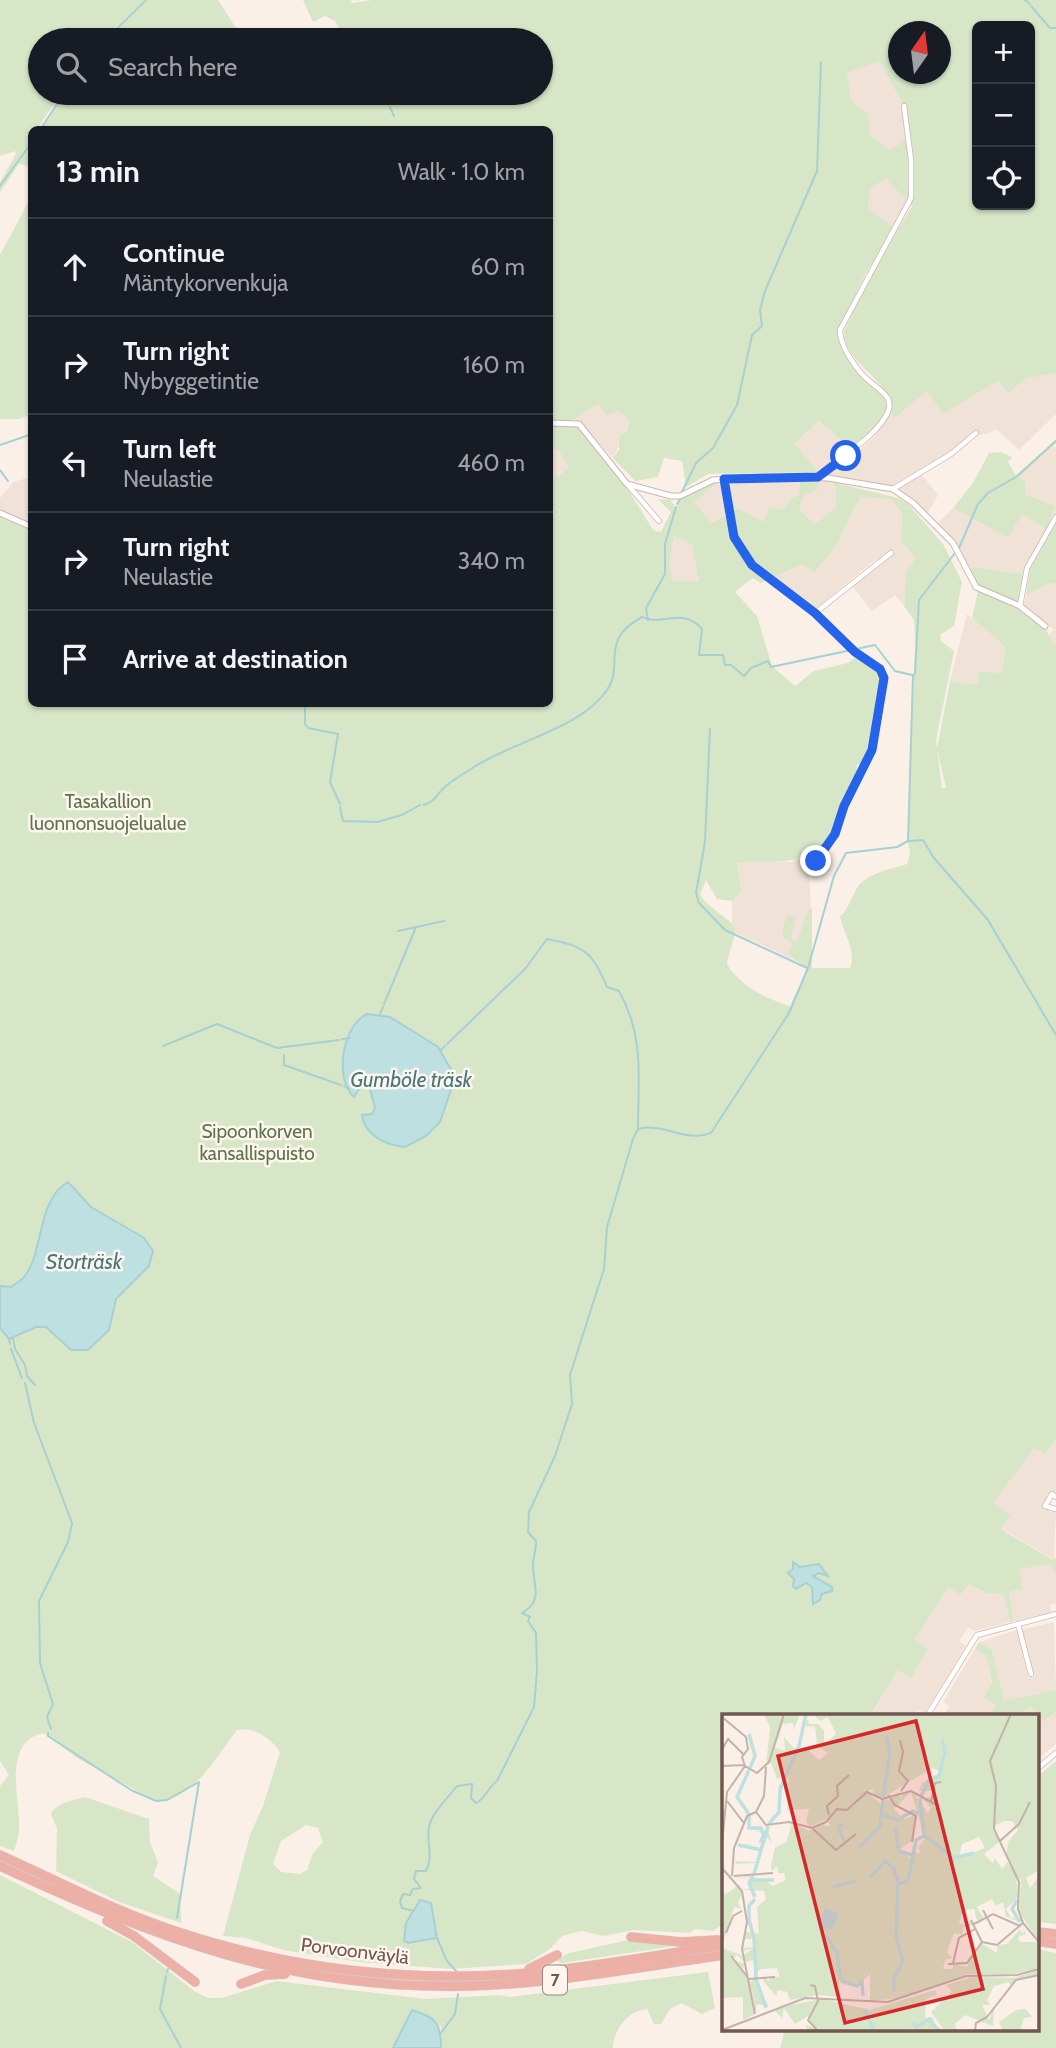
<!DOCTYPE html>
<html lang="en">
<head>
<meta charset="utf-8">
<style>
  :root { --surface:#171b24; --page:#242831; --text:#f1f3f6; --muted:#9ea1a6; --line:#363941 }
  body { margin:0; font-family:Cabin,sans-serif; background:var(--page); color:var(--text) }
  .controls { position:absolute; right:21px; top:21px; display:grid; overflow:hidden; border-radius:10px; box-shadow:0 2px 5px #0004 }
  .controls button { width:63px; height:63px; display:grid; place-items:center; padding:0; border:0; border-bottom:2px solid var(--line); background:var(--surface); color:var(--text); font:35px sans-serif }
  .compass { position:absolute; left:888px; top:21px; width:63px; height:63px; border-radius:50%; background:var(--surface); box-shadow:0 2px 5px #0004; rotate:14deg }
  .stop { position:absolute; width:21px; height:21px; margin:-16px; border:5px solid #2563eb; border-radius:50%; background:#fff }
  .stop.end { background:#2563eb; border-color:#fff; box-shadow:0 2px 7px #0008 }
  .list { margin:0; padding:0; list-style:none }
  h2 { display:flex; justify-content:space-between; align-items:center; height:91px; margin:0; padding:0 28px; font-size:30px }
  h2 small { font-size:23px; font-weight:400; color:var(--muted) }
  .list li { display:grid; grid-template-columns:46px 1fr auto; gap:21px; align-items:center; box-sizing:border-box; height:98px; padding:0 28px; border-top:2px solid var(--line) }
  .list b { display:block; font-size:26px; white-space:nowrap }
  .list p { margin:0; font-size:23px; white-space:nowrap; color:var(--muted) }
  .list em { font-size:23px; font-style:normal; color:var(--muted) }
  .icon { flex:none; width:38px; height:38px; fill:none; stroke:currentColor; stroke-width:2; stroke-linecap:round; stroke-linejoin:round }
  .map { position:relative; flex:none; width:1056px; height:2048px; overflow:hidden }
  .search { position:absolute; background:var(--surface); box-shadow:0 2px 5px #0004; left:28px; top:28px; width:525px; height:77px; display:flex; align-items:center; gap:18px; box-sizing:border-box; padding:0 24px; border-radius:38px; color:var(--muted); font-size:26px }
  .panel { position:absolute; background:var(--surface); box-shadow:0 2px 5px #0004; left:28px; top:126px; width:525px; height:581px; border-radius:10px }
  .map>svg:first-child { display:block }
</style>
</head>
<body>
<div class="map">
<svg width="1056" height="2048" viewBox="0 0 1056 2048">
  <rect width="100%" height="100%" fill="#faf0e8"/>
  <path fill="#f0e2d7" d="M880,60L901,100L906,140L881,158L835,76Z
    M886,178L907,200L895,228L868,209L871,187Z
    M1049,372L1056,373V414L1019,450L996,429L989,433L978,435L976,432L959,446L890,487L825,474L854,455L874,437L890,413L896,417L927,391L943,414L998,381L1009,392L1027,378Z
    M598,404L619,410L631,420L613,458L581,423L573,420Z
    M819,421L853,450L818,472L795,443Z
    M1053,446L1056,448V514L1052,518L1055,506L1025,494L1019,478Z
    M550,449L558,450L569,467L559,476L550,478Z
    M921,474L938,495L927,514L898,489Z
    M31,477V524L0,510V498L13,482Z
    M758,479L800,481L799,495L791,498L783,510L768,516L763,523L738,508L734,511L729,485L732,481Z
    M819,479L832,482L836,487V507L815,524L799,510L805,494Z
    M717,483L723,486L730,512L712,523L693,502Z
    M860,497L891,499L902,513L901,541L916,559L906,571L904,606L895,595L872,611L851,585L878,562L876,559L814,610L772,578L803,564L814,573L836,546Z
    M953,508L1008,538L1022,514L1047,530L1023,574L975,567L969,571L961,551L937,524Z
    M674,536L693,545L699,581H673L669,562Z
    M1051,583L1056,584V643L1053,644L1049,634L1054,630L1023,606L1026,595Z
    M967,614L1005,647L1002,673L980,672L977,685L950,681Z
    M801,857L807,860L810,884L812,968L734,932L732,922V901L742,889L737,863L753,860L791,862Z
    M1056,1440V1493L1051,1491L1042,1506L1051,1512L1056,1511L1054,1560L1001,1528L992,1503L1034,1447Z
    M1051,1564L1056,1575V1604L1050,1605L1051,1612L1014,1621L1009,1592L1023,1589L1019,1569Z
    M968,1584L986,1593L1003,1594L1010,1622L975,1631L968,1627L959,1641L966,1646L925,1713L918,1710L914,1715L871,1716L898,1670L911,1677L928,1649L914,1640L948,1587Z
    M1054,1622L1056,1690L1004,1702L992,1650L979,1642L1017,1630L1028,1678L1035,1677L1021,1630Z
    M975,1649L986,1656L996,1705L990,1715H944L949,1706L943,1702Z
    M1031,1707L1044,1721L1056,1712V1744L1041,1756L1037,1751V1716H1020Z"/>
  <path fill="#d8e6c8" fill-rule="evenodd" d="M0,0H145L102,40H40V93H62L38,127L29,129L31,167L19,164L0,192V182L16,154L15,151L0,156Z
    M146,0H218L244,40H106Z
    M303,0H351L352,3L372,0H1056V373L1027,378L1008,393L998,381L943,414L927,391L896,417L890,413C894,379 843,365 844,331L871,275L912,206L886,179L871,187L868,209L895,228L866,273L839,329V340L860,374L882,390L888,400V411L853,450L819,421L795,443L818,472L708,474L686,487L682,461L664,458L658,477L635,481L613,458L619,450V436L626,432L630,420L619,411L606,415L598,404L573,420H550V130H40L64,93H275L276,99L289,105L315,93H541V40H347L335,21L325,16L313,22ZM977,26H1030V205H977ZM898,32H940V74H898ZM880,61L903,105L907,139L890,150L870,135L868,114L851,100L847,73Z
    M31,197V414L20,419H0V255Z
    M550,425L578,426L626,486L653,530L661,532L671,512L658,499L670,500L677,509L678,500L713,482L717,483L694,502L712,523L738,508L764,522L769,507L783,510L791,498L799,495L800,481L819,479L817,490L805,494L799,510L815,524L836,507V487L832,482L898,498L908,504L943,544L962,582L954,626L940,635L941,641L954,651L936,740L942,788H946L937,749L950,681L977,685L979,671L1002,673L1005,647L972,618L978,591C1005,604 1043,613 1053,644L1056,643V1440L1045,1454L1034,1448L993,1503L1010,1515L1001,1529L1053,1560L1056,1558V1575L1051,1564L1019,1569L1023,1589L1009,1592L1014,1621L1010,1622L1003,1594L986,1593L969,1584L960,1595L948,1587L915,1639L928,1649L911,1678L898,1670L871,1715L724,1716L723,1924L713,1931L695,1929L690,1933L634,1930L603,1936L582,1931L562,1936L550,1949L526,1964L450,1969L359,1962L283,1950L246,1938L223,1936L250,1835L263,1806L280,1752C272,1739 253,1726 237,1730C216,1757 194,1800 156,1801L79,1759L43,1733C1,1743 21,1801 19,1830C19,1837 16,1844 14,1851L0,1846V1786L9,1775L0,1761V516L31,530L32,704H550V478L559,476L569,467L558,450L550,449ZM860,497L891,499L902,513L901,541L916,559L906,571L904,606L914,620L915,646L908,841L910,854L907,864C892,869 866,873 857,888C851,898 849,908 840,917C844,935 857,952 850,968H812V908L808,910L797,942L791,940L795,918L788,915L783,926V937L792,943L788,954L807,969L790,1006C766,999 739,985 727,964C728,953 735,940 735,930C735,920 707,909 700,894L706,880L717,899L732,901L742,890L737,863C758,859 785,865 801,857L807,860C835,852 832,820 842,799C847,788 858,776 857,764L861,765L872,743L882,676L859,655L848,663L814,671L795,686L772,666L757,616L735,592L753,578L761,583L803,564L814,573L836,546ZM674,536L692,545L699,581H673L669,562ZM796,1564L800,1567L819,1564L822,1567L819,1573L812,1575L832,1587L812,1602L813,1587L806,1583L800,1585L792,1576ZM306,1825L318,1828L323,1842L313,1853L307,1870L300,1874L281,1872L273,1864L281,1841ZM429,1901L437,1931L421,1942L408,1943L406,1923Z
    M1056,439V443L1019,478L1025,482V494L1055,506L1047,530L1022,514L1008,538L953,508L973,483L989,453L1001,452L1012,457L1008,462L1016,476Z
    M1056,523V584L1051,583L1026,595L1030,568Z
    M974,567L1023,574L1019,602L988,591L973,581L969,571Z
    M979,1642L992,1650L1004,1701L1056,1690V1712L1044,1721L1031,1707L1020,1715H990L996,1705L984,1698L992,1682L986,1656L975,1649Z
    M1056,1761V1924L1037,1922V1777Z
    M85,1797L149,1819L150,1842L158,1863L153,1876L180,1894L181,1923L119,1902L56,1871L57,1829L51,1814C56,1803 73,1800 85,1797Z
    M0,1875L132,1942L194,1991L208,1998H222L276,1981L426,1999L499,1995L510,1997L708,1972L715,2008L702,2014L681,2003L670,2009L661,2024H654L647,2009C628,2011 614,2028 613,2048H441V2026L405,2025L393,2048H0Z
    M638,1938L675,1946L562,1963L556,1961L569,1953Z
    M1037,1949L1056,1953V2048H780L785,2029H1037Z"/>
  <path fill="#bee0e1" stroke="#a6d0d2" stroke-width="2" d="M367,1014L390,1017L438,1047L452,1071V1087L440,1122L426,1136L405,1147C386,1145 365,1136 362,1115L372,1114L375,1108L369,1086H361L354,1097C334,1079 342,1026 367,1014Z
    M68,1182L91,1207L144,1238L153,1251L149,1266L116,1299L109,1330L88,1350H71L46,1327H36L9,1339L0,1328V1286L11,1287C15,1284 21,1281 24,1277C44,1254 36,1200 68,1182Z
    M793,1562L800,1567L819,1564L828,1576L819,1573L813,1576L832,1587V1591L822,1594L820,1600L813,1604L812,1587L806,1583L796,1589L793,1586L794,1579L788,1573L793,1569Z
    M420,1900L431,1903L437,1938L408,1943L404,1941L406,1923Z
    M412,2010C435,2018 441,2021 441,2048H393Z"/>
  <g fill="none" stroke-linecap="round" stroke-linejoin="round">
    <path stroke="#a6d0d2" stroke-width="2" d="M1025,0L1030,4
      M1031,6L1050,28H1056
      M105,40L146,0
      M390,107L394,116
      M40,130L64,93
      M0,186L32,142
      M0,445L32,434
      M0,470L8,481
      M682,492L696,463L713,448L737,405L752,335L762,326L760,310L765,291L817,171L821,62
      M677,504L681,498
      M959,548L978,504L988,493L1016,477L1056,441
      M648,620L646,608L665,574V544L676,507
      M305,704V724L308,728L338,734L330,782L340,804
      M710,729L705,842L696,893L699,903L725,930L807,968
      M424,805C435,802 438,792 447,785C456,778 465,773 474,767C514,741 582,728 607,690C625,664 598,641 642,617C662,627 682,606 702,629L699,655H723L725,665H731L744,676L751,668L768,661L771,667L875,645L895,671L912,675
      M340,807L343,821L377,822L402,815L420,805
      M909,841L923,840L934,858L988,920L1056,1035
      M398,931L444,921
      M384,1004L416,927
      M380,1014L383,1007
      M342,1039L350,1038
      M447,1044L525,969L547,939C585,947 591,950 607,987L619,991C645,1038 638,1078 638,1129
      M163,1046L217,1024L277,1048L339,1040
      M441,1050L445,1046
      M284,1055V1065L341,1085
      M344,1086L348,1088
      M13,1338L15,1349L25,1365L27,1376L35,1385
      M9,1339L10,1344
      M11,1349L22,1378
      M25,1383L34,1423L72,1523L68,1542L39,1601L40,1663L53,1704L47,1717L51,1729
      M48,1733V1736L131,1790L156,1801L167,1800L199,1782L177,1918
      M414,1911L402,1908L400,1901L403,1894L410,1895L413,1889L421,1888L414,1879L416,1871H426C434,1855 426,1843 429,1827C432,1812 448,1798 457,1786L472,1784L471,1798L476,1803C486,1798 488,1787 497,1781L534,1707L537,1671L536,1633L528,1621L530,1617L522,1613C545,1600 532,1584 533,1563C534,1555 536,1549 536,1541L528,1532L529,1512L555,1456L572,1404L570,1375L604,1269L607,1227L633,1139L638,1129C664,1122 685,1143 711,1133L789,1013L808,968L834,876L846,853L897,847L908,841L913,676L915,673L919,600L955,553
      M437,1938L447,1961L457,1972
      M167,1972L168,1969
      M166,1976L160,2009L181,2048
      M441,2033L455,2014L458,1994"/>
    <defs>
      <path id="minor" d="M818,477C836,455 864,448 884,419C901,395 874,389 861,373C852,362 840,345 840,330L911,198V160L904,106
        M724,479L734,537L752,565L815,613L856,652L880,669L884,678L872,750L843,806L830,843L809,865
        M628,485L659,521
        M893,489L951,454L976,433
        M1020,606L1027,568L1056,517
        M815,613L891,553
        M1056,1497L1052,1494L1045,1506L1056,1509
        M1018,1624L1031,1674
        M927,1716L977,1635L1056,1614
        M1037,1769L1056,1753"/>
      <path id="tertiary" d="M550,423L579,424L627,484L671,496H680L713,480L759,477L828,478L893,489L913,503L953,543L976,587L1020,606L1045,626
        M0,513L32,527"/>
      <path id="motorway" d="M0,1855C58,1881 114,1911 175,1931C289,1969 410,1983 530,1973C595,1967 659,1955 724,1945
        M0,1866C156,1938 290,1990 466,1986C553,1984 638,1967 724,1955
        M107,1921L134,1936L195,1982
        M1037,1932L1056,1934
        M631,1937L681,1942L718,1940
        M1037,1941L1056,1944
        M529,1969L557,1955
        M241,1984L265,1975L285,1974"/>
    </defs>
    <use href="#minor" stroke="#cbb8af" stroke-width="6"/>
    <use href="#tertiary" stroke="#cbb8af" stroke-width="7"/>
    <use href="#motorway" stroke="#d4cdca" stroke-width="10"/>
    <use href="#minor" stroke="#fff" stroke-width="4.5"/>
    <use href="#tertiary" stroke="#fff" stroke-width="5"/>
    <use href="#motorway" stroke="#ecb0a6" stroke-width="9"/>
  </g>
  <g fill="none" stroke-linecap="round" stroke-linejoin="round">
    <path stroke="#2563eb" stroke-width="9" d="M816,861L835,834L844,806L872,750L884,678L880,669L855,652L815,613L752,565L734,537L724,479L818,477L846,456"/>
  </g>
  <g text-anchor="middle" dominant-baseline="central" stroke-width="5" stroke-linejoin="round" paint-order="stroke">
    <rect fill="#fdf5ee" stroke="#9b867f" stroke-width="2" x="543" y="1965.5" width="24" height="29" rx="5"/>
    <g font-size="18" font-weight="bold" fill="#71574f">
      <text x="555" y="1980">7</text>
    </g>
    <g font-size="19" fill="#5b7548" stroke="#fdf5ee">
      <text x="108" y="801">Tasakallion<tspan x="108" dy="22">luonnonsuojelualue</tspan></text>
      <text x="257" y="1131">Sipoonkorven<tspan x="257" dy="22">kansallispuisto</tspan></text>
    </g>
    <g font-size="19" fill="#71574f" stroke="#fdf5ee">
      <text transform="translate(355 1951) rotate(7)">Porvoonväylä</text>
    </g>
    <g font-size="21" font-style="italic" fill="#47787b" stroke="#fdf5ee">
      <text x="411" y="1079">Gumböle träsk</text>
      <text x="84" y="1261">Storträsk</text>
    </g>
  </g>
  <g transform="translate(722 1714)">
    <rect width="317" height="317" fill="#faf0e8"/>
    <path d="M42,0H78L72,15L71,9L61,10L53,34L63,37L62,23L72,34L83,33L97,46L106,39L95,32L93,12L84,13L83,0L87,10H96L102,17V31L114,20L106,3L98,7L91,0H317V156L304,164L308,174L317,162V227L297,198L299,164L297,167L294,161L296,183L284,195L289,204L298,203L301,209L284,203L281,188L274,192L270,185L255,193L261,204L255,207L252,195L241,196L237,209L244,211L248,207L251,211L241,213V221L232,219L225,238L230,244L223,246L221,255H231V250L246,253V245L259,229L275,239L276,231L285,230L297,216L302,219L301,213L304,220L296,223L298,228H317V254L292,260H245L179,284L148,287V260L135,272L117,267L118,283L95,281L68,286L65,278L56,276L54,282L42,268L40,263L47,267L49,262L58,263L55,254L39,255L35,258L36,273L47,293L35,290L34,299L30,277L27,275L33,300L21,306V283L0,284V234L19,241L22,247L15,241L11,246L23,250L20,257L28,268L33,264V246L24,248L21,242L31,234L20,237V234L31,233V225H23L24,218L37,220L35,193L44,185L42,177L21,176L30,174L26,169L30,163L14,165L32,161L35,149L14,150L13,147L35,148L40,137L30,136L28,131H15L28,130L29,131L30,136L40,135V120L31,114L42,118L41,128L45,112L50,129L45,123L31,166H52L44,167L51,172L64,166L62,159H56L55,152L50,157L49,151L53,134L64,128L70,109L87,117L104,108L102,112H108L105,105L88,113L84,108L87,95L65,96L67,62L59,76L57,99L53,101L47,110L45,111L51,101L57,98L58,75L63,62L55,65L49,49L44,52L48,13ZM210,54L217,57L215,62L200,69L197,77H211L209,83L201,85L209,94L206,99L191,78H180L179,84L176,78L166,87L165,82L159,90L145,78L150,75L153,83H162ZM189,78L203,124L196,134L199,140L189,136L192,147L177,136L191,126L193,101L182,105L172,95ZM282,107H290L296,116L286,128L284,142L294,161L285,148L280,155L273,144L271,149L262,140L278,127L273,118L272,112ZM257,123L263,134L237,144L240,130ZM15,172L20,179L16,189L19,195L12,193L0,231L1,177L3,181ZM317,256V262L295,265L290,272L286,268L272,272L265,287L269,291H260L267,306L272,294L271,312L243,301L233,310L235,317H85L84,311L93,314L86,302L73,310L62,294L60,304L53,297L43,301L68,291L100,285L148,296L213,276L215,281L204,285L203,304L210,303L214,312L222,316L209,298L230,277L224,271L250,263L292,264ZM304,295L310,303L302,304L298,317H281L277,308L294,296Z" fill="#d8e6c8" fill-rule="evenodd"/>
    <path d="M103,194L117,200L110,216L95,213Z" fill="#bee0e1"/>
    <path fill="none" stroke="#bee0e1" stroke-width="3.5" d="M27,20L33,42L28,54M27,56L15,83L27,100V114H39L42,120L39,127L43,128M199,82L208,65L217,62L223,38L220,25M161,83L168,38L165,23M162,101L175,106L191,97L196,100M47,110L57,98L58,75L77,32L84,0M121,110L116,113L122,127M173,114L177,137L193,142M203,122L232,144L252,139M16,131L40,136M138,133L158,112L161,86M32,160L46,112M31,162L27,169L33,183M148,164L163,147L172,155L176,168M30,166H52M111,173L134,167M33,185L27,192V206L32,224L34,265L44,294M295,186L290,195L298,208M104,222L115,239L119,266M119,267L135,272L140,268L141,282M172,278V265L181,247L174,222L176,170L186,167L194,126L202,122L198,84M142,295L152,317M190,309L195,313L207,305L217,317"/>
    <path fill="none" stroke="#c3b3ab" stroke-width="2" d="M0,3L24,23L26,35L20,43L23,52M178,26L181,38L177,57L186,67L179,77M1,34L6,25L21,40M0,52L23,51M23,52L35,59L47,48L62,0M166,81L173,91L194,102L190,128M5,87L22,109M209,88L213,69L219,68M34,98L44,111L67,108L90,114L104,108L115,95L125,96L145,78L160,85L189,77L213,90M34,98L42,82L44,53M107,101L105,92L116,82L115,72L127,61M91,115L114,136L134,120M278,127L297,110L308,88M0,130L5,78L23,52M0,154L20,177L25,208L20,235L33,300M10,162L12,134L25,102L34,98M12,162L51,159M261,196L271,215M249,206L260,228M301,209L317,228M252,210L271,200L298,212M4,219L11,202L20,197M260,228L275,231L301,209L296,195L297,168L272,115L274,72L268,47L289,0M9,242L27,265M231,249L237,224L253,215M226,250L245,249L260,228M27,265L53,263M88,271L93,272L96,287L86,306L96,317M0,316L83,284L166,288L244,262L295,261L317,255M253,317L254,309L265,303L294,266L317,261"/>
    <path fill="#d62828" fill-opacity="0.15" stroke="#d62828" stroke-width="3.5" d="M194,7L261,275L123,309L56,42Z"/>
    <rect width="317" height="317" fill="none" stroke="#71574f" stroke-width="3.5"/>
  </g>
</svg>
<div class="controls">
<button>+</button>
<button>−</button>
<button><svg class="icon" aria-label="locate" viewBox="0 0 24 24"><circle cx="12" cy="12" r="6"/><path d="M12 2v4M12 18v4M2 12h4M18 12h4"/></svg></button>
</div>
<svg class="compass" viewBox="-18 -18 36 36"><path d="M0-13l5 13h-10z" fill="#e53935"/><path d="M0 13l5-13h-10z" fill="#9ea1a6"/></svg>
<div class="stop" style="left:846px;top:456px"></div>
<div class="stop end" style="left:816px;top:861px"></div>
<div class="search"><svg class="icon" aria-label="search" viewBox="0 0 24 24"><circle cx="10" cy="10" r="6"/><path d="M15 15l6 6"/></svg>Search here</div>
<section class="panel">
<h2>13 min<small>Walk · 1.0 km</small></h2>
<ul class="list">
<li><svg class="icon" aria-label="ahead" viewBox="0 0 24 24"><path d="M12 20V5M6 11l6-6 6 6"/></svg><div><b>Continue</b><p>Mäntykorvenkuja</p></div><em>60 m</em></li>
<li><svg class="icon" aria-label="right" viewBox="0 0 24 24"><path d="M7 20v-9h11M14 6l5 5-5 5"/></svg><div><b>Turn right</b><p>Nybyggetintie</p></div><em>160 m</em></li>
<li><svg class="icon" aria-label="left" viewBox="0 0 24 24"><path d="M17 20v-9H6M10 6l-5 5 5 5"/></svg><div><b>Turn left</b><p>Neulastie</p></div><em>460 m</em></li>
<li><svg class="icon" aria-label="right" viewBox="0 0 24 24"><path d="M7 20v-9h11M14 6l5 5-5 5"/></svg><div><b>Turn right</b><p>Neulastie</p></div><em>340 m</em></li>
<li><svg class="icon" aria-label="arrive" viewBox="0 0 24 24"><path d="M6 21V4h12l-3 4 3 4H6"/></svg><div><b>Arrive at destination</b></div></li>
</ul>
</section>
</div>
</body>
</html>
